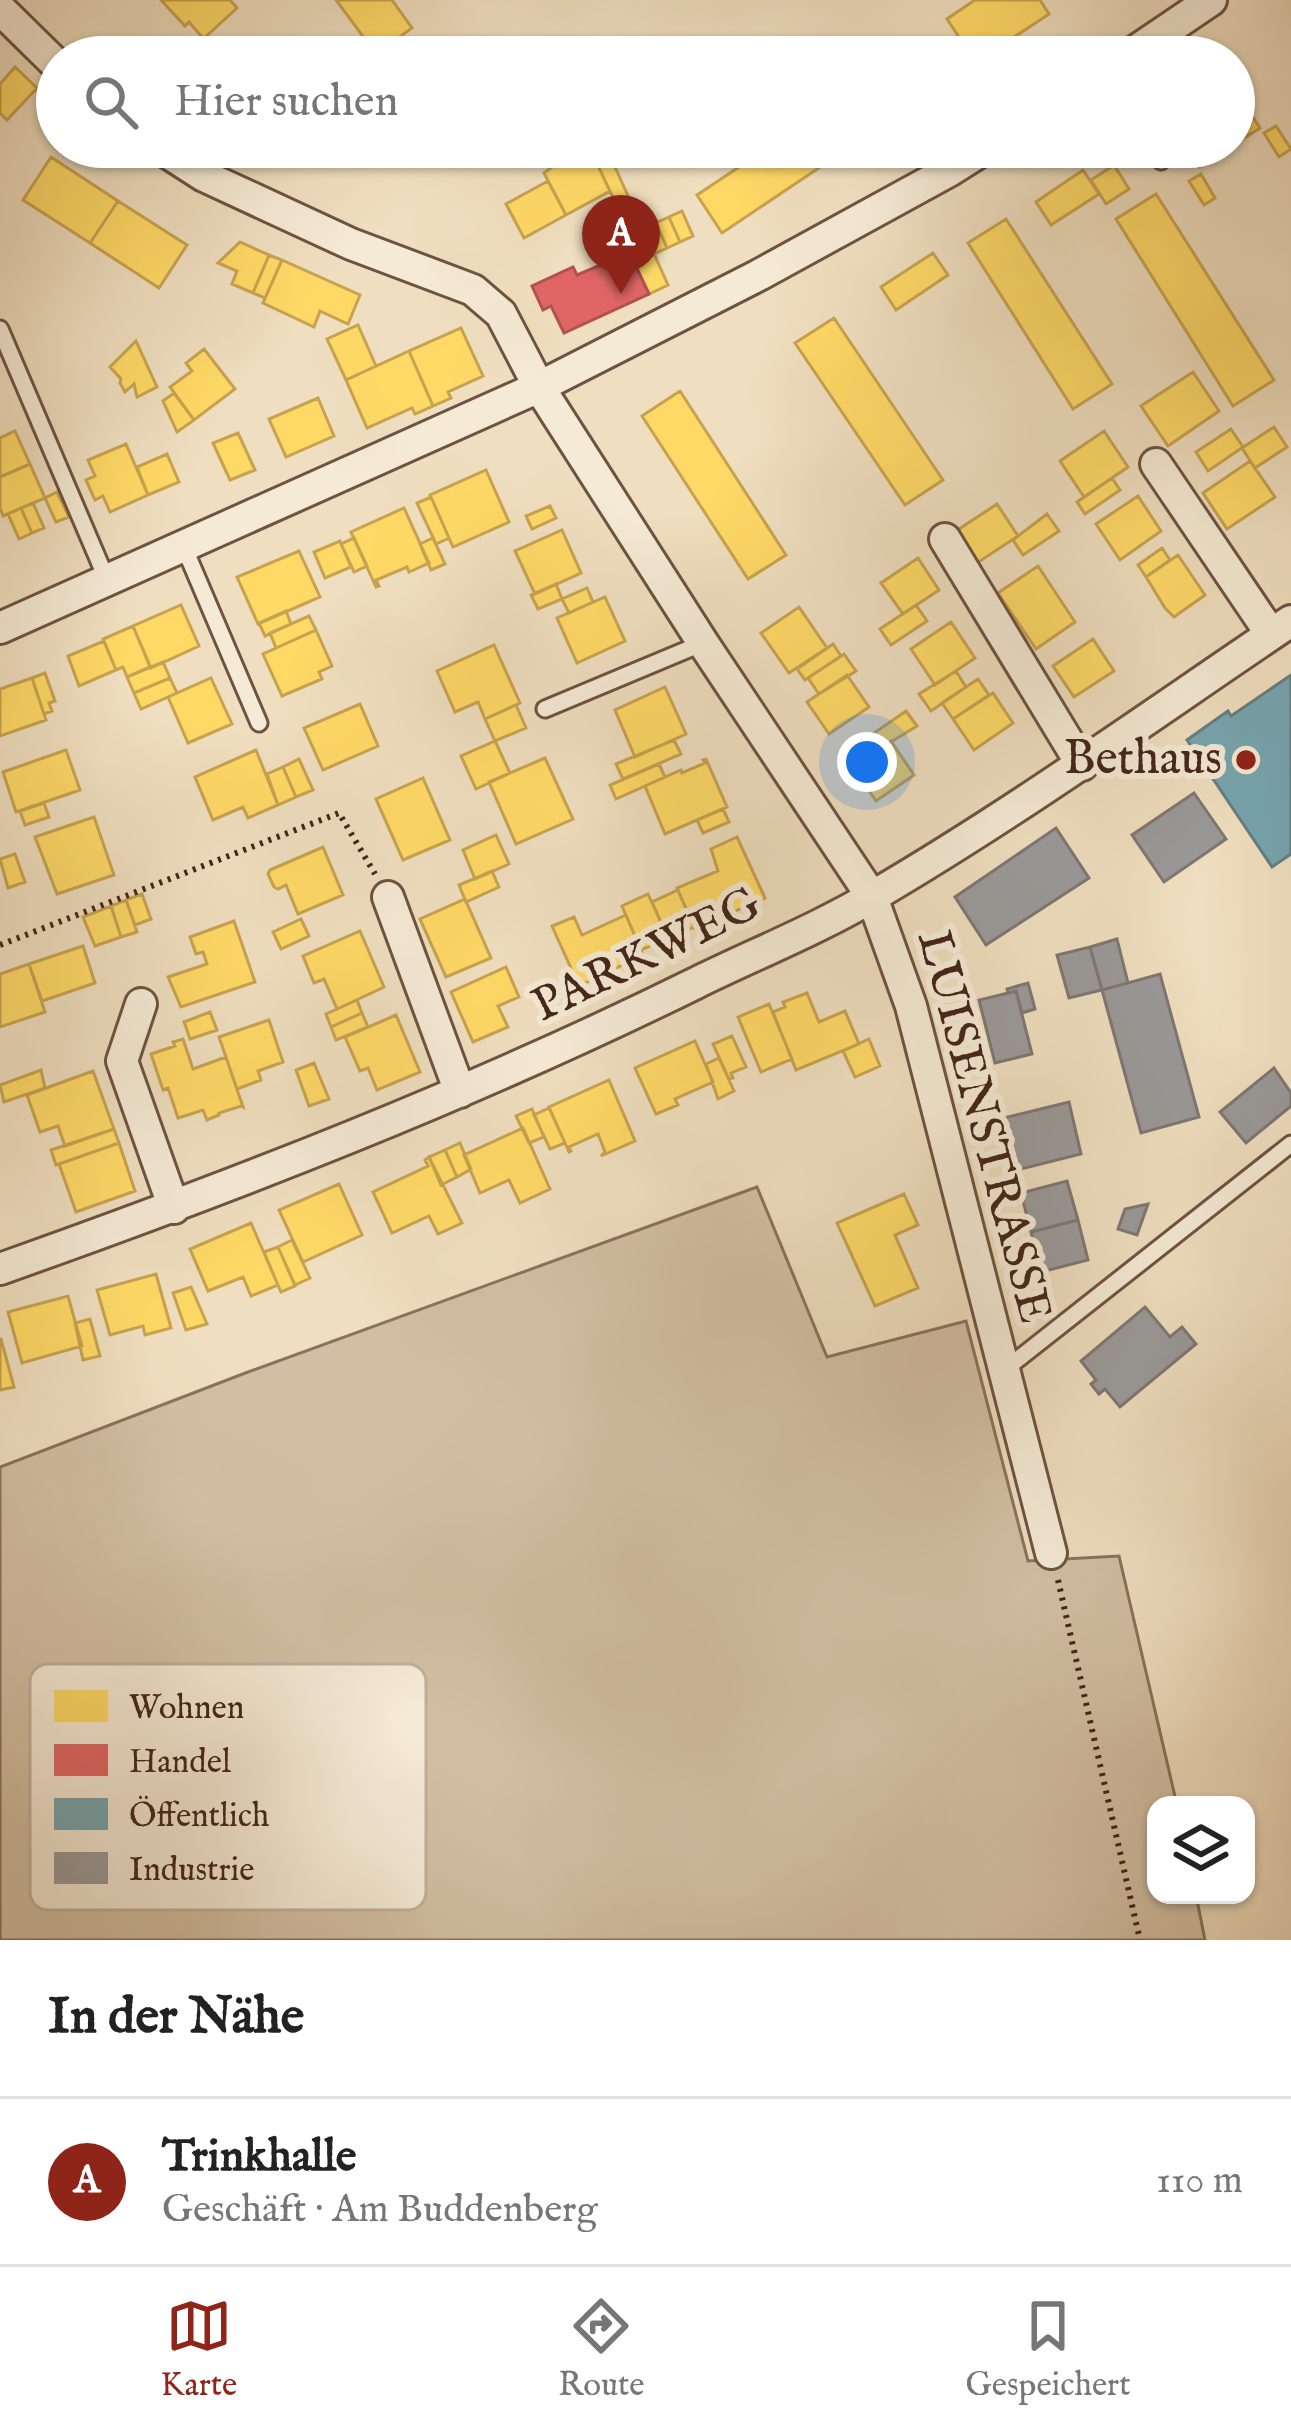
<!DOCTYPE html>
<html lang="de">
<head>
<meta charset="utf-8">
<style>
  :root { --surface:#fff; --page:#f6f6f6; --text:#222; --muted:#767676; --line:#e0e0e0; --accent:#8f2418 }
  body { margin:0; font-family:"IM FELL English",serif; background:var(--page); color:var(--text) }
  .controls { position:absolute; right:36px; bottom:36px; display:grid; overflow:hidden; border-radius:24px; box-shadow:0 3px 9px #0004 }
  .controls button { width:108px; height:108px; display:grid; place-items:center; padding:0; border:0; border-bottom:3px solid var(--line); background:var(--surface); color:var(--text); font:60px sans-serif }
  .you { position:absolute; left:867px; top:762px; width:42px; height:42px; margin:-30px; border:9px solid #fff; border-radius:50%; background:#1a73e8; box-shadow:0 0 0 18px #1a73e833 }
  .badge { display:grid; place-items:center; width:78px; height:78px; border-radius:50%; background:var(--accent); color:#fff; font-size:39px; font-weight:700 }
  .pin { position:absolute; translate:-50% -99px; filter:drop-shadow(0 3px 6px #0008) }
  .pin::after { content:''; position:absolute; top:63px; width:42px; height:36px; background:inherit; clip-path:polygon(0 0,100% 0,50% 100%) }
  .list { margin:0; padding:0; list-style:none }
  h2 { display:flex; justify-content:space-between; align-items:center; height:156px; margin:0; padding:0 48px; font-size:51px }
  h2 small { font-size:39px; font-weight:400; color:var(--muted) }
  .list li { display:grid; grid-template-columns:78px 1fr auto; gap:36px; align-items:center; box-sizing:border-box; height:168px; padding:0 48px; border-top:3px solid var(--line) }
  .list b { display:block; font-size:45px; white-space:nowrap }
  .list p { margin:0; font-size:39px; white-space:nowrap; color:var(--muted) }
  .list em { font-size:39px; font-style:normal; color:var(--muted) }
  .icon { flex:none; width:66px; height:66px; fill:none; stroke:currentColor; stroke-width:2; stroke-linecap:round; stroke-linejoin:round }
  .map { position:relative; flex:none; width:1291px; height:1940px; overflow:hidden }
  .search { position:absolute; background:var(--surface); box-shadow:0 3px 9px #0004; left:36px; right:36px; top:36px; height:132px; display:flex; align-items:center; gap:30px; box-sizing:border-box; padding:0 42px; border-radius:66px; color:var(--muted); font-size:45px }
  .sheet { height:324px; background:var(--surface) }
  nav { display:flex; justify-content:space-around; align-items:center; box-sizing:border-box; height:168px; border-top:3px solid var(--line); background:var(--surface); font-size:33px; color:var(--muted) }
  nav a { display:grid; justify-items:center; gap:6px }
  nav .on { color:var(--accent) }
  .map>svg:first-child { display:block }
</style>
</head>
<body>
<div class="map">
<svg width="1291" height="1940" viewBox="0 0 1291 1940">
  <rect width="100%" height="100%" fill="#efdebf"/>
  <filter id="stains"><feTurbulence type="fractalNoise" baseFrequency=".00167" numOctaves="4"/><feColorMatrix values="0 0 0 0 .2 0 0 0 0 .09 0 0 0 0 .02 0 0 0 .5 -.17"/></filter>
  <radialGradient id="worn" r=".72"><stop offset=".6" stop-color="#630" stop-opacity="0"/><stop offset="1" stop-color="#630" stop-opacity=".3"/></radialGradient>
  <path fill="#d2bfa3" stroke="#8a725e" stroke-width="3" d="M757,1187L827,1357L966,1321L1028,1561L1119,1556L1177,1805H1156V1895H1196L1205,1940H0V1467L248,1372Z"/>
  <path fill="#ffd966" stroke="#c7a34f" stroke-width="3" d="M161,0H230L237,8L200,42L202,37L189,22L185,26Z
    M336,0H392L412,28L376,54Z
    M975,0H1040L1049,14L984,57H972L947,19Z
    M15,67L37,88L7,120L0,113V84Z
    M1234,89L1260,128L1238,142L1234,136Z
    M1276,126L1291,149L1279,157L1264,133Z
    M579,147H589L610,191L566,215L544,173Z
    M589,147H606L668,285L649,294L621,235L629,231Z
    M769,147H850L722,233L697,195Z
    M1185,147H1230L1199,167Z
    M51,157L118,201L90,243L23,200Z
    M1114,165L1129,189L1106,204L1091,180Z
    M1083,170L1099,194L1051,225L1036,202Z
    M1201,174L1215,198L1204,205L1189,181Z
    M548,181L566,215L524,238L506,204Z
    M1156,194L1274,380L1233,406L1116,219Z
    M118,201L187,245L159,288L90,243Z
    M682,211L693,236L680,242L669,217Z
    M669,217L680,242L667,248L656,223Z
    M1006,219L1112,384L1073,409L968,243Z
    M656,223L667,248L654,254L643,229Z
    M240,242L269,255L253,293L232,284L237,271L218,263Z
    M933,253L948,275L896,310L881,287Z
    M269,255L282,260L265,298L253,293Z
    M282,260L360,295L348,324L320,311L314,327L263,303Z
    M834,318L943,480L905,505L795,343Z
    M358,325L376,366L346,380L327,339Z
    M461,328L483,376L448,392L451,398L433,406L409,351Z
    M136,341L157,387L137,397L134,384L125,392L120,383L121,379L110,367Z
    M204,349L235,389L194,420L170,387L192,371L186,363Z
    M409,351L433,406L415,414L412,408L367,428L346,380Z
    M1193,372L1219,411L1168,446L1141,406Z
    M680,391L786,555L748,579L642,416Z
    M174,393L194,420L177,432L163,401Z
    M318,398L334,436L286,457L269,419Z
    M1274,427L1287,447L1255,468L1242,448Z
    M1231,429L1243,447L1208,471L1196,452Z
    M15,431L30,464L0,477V438Z
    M1104,431L1128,467L1084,497L1060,461Z
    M238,433L255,470L230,480L213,443Z
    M126,444L148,495L110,512L103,496L95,500L86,480L95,476L88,460Z
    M167,454L179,482L148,495L137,467Z
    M1250,461L1275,497L1227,529L1203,493Z
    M30,464L45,498L3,516L0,508V477Z
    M486,470L509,522L453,547L430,495Z
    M1112,478L1120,490L1085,514L1077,502Z
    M57,492L69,517L56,522L45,498Z
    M1138,496L1161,531L1120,560L1096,524Z
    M431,497L449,538L436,544L417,503Z
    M33,503L44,528L32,533L21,508Z
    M997,504L1018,536L974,565L953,533Z
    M550,506L556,518L532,529L526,516Z
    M21,508L32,533L19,539L8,514Z
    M404,508L429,563L409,572L407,567L376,580L379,586L376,587L351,532Z
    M1047,514L1059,531L1023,555L1013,540Z
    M562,530L581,573L535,594L515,551Z
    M354,538L367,566L354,572L341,544Z
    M433,538L445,564L431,570L420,544Z
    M340,541L351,567L325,578L314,552Z
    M1162,548L1170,560L1146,577L1138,565Z
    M299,551L320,597L258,624L237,577Z
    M1178,555L1205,595L1174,617L1165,608L1146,577Z
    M918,558L939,590L903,614L881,583Z
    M1038,566L1075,622L1036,649L998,593Z
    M556,584L562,599L538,609L531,595Z
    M587,588L593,602L569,613L562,599Z
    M605,597L625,641L577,663L557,618Z
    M181,605L199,646L151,668L133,626Z
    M916,605L927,621L891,645L880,629Z
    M799,607L827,648L789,673L761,633Z
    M286,611L291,624L265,636L259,623Z
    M309,616L316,630L276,648L270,633Z
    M951,622L975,658L935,685L911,649Z
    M133,626L150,667L127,677L123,667L116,670L103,639Z
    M316,630L332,666L319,672L322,679L282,696L263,654Z
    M1093,639L1114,671L1074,697L1053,666Z
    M104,641L116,670L79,686L68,656Z
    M833,644L841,656L805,680L797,669Z
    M494,645L520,703L485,719L478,702L455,712L437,671Z
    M844,654L856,671L819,694L808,678Z
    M163,662L170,678L134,693L127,677Z
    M956,671L966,687L931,711L919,694Z
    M45,673L55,701L49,703L52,711L44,714L32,678Z
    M847,675L869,707L829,734L807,702Z
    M32,678L46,720L0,736V689Z
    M170,678L177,693L141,709L134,693Z
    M211,678L232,724L188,743L168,697Z
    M978,679L989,695L953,719L942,703Z
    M665,687L686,734L635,757L615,710Z
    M993,693L1013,723L974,750L953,719Z
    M360,704L378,746L323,770L304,728Z
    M516,705L526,728L495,741L485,719Z
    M906,711L917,726L876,751L867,738Z
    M674,740L681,754L623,779L616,764Z
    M495,741L510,773L476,789L461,756Z
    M891,741L914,775L876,801L853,767Z
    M66,750L80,790L16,812L3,772Z
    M256,750L278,805L248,818L243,807L213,820L195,777Z
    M545,758L573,819L516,844L489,782Z
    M299,759L313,790L296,797L283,767Z
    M706,759L727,807L665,834L645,786L681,770L682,773L705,763L703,760Z
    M659,764L665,777L616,799L610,785Z
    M283,767L296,797L278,805L267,774Z
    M423,778L450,840L403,860L376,799Z
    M44,803L49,817L25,825L20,811Z
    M723,809L729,822L703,833L697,820Z
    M94,817L114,875L57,894L35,837Z
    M496,835L509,864L475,879L463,850Z
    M737,837L765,898L695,929L677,888L718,871L711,849Z
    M323,847L343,895L298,914L286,885L278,889L274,887L268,874L270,870Z
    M15,854L25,882L8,888L0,859Z
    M492,871L499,887L466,902L459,885Z
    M678,890L694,927L668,938L652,902Z
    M142,894L151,919L135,925L126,900Z
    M648,894L668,938L641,950L622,906Z
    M465,899L491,958L446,977L420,919Z
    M126,900L137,932L121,937L111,906Z
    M111,906L121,937L95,946L83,917Z
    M626,915L643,955L579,986L552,926L574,917L582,935Z
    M301,919L309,936L281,949L273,932Z
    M234,921L255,982L181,1007L168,977L207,964L203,952L196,954L190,937Z
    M360,931L384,987L337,1009L324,979L314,983L303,956Z
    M83,946L95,983L42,1001L29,964Z
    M29,964L45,1012L0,1027V974Z
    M506,967L519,997L498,1006L508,1027L473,1042L451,992Z
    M807,993L819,1022L845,1011L859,1044L796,1070L773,1012L785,1007L783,1002Z
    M357,1000L362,1013L331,1027L326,1014Z
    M769,1004L792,1059L761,1072L738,1017Z
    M210,1012L217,1030L190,1039L184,1022Z
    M362,1013L368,1027L336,1040L331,1027Z
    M396,1015L420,1072L377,1090L368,1068L360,1071L345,1037Z
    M269,1020L283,1062L258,1071L261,1080L237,1089L219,1037Z
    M732,1036L746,1067L731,1073L733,1078L729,1079L713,1044Z
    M183,1039L193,1069L226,1057L243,1107L241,1106L219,1113V1115L207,1120L203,1110L178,1118L168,1088L163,1090L151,1054L175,1046L173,1042Z
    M869,1039L880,1066L855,1077L843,1051Z
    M695,1041L713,1082L675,1099L678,1105L656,1114L635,1068Z
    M719,1058L734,1091L718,1099L706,1064Z
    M314,1063L329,1099L309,1106L296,1070Z
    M41,1070L45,1088L4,1102L0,1085Z
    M93,1071L114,1129L65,1146L58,1126L40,1132L27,1095Z
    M609,1080L635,1141L601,1156L605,1152L598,1134L569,1147L571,1151L569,1152L549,1107Z
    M549,1108L565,1143L550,1149L534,1115Z
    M532,1109L544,1137L529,1143L516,1116Z
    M523,1128L550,1189L520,1203L509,1180L480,1193L464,1155Z
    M114,1129L119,1143L56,1165L51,1150Z
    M119,1143L135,1191L76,1212L59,1164Z
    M460,1143L471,1169L457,1177L445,1150Z
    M445,1150L457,1177L441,1185L429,1157Z
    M429,1157L462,1223L438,1234L429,1216L392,1233L373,1192L428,1166L425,1160Z
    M339,1184L362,1235L303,1262L279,1210Z
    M904,1194L918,1225L895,1235L918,1288L875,1306L837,1223Z
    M251,1223L278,1285L251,1296L243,1277L208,1291L190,1249Z
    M292,1240L310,1278L295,1285L278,1247Z
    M278,1247L295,1286L281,1292L264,1252Z
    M156,1274L171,1328L145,1335L143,1326L110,1335L97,1290Z
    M191,1287L207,1324L186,1330L173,1293Z
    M68,1296L82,1346L22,1363L8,1312Z
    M90,1319L100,1356L83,1360L75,1323Z
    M1,1339L14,1387L0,1390V1339Z"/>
  <path fill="#e06666" stroke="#b1524f" stroke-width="3" d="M624,241L649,294L564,333L551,306L543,310L532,286L573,267L577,275L608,262L604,253Z"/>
  <path fill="#76a5af" stroke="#677f82" stroke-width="3" d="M1291,675V854L1272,867L1187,740L1228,711L1231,716Z"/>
  <path fill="#999" stroke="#7f7673" stroke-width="3" d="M1194,793L1226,839L1164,882L1132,835Z
    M1056,828L1089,878L986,945L955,897Z
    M1117,939L1128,983L1102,990L1090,947Z
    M1090,947L1102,990L1069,998L1057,955Z
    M1160,974L1199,1117L1141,1133L1102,990Z
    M1028,983L1035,1009L1022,1013L1016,991L1008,993L1007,989Z
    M1016,991L1032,1054L995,1063L979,1000Z
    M1274,1068L1291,1093V1106L1246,1143L1220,1112Z
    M1069,1102L1081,1154L1013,1171L1000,1119Z
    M1067,1181L1078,1220L1031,1232L1021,1193Z
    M1148,1204L1137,1235L1118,1229L1125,1209Z
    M1078,1220L1088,1260L1041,1272L1031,1232Z
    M1145,1307L1170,1337L1182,1327L1196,1344L1120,1407L1105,1389L1099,1394L1091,1384L1096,1380L1081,1361Z"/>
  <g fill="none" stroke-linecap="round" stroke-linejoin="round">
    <defs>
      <path id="lane" d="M1150,147L1161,161
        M0,329L107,580
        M184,547L259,723
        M545,709L703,643
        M1003,1371L1291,1144"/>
      <path id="street" d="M0,9L57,65
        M1127,57L1211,0
        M159,147L204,176L351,244L473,290L501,314L539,387L703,643L872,897L911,1006L1051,1553
        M1156,464L1271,634
        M945,539L1082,765
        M0,628L539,387L759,275L949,171L987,147
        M388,897L460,1092
        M141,1004L122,1061L174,1208
        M0,1269C237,1185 471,1094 696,983C755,954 818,929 875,895C1018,811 1153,714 1291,621"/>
    </defs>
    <use href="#lane" stroke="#6e5342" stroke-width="21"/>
    <use href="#street" stroke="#6e5342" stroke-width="36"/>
    <path stroke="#432519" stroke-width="6" stroke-dasharray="3 6" stroke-linecap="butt" d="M0,945L339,813L375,874
      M1058,1580L1140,1940"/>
    <use href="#lane" stroke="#f5ead5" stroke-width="15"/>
    <use href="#street" stroke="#f5ead5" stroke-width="30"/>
  </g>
  <circle fill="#8f2418" stroke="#f5ead5" stroke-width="4.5" cx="1246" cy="760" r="12"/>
  <g text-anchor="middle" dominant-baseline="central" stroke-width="12" stroke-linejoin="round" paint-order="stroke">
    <g font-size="48" fill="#432519" stroke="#f5ead5" text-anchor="end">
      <text x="1222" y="760">Bethaus</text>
    </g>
    <g font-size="48" fill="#432519" stroke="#f5ead5">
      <text transform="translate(647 956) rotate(-26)">PARKWEG</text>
      <text transform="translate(983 1127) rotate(75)">LUISENSTRASSE</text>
    </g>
  </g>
  <rect x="30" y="1664" width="396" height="246" rx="18" fill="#f5ead5" stroke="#c0af9d" stroke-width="3"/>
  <rect x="54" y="1690" width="54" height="32" fill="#ffd966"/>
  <rect x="54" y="1744" width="54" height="32" fill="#e06666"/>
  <rect x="54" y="1798" width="54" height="32" fill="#76a5af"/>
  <rect x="54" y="1852" width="54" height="32" fill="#999"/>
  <g font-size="33" fill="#432519">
    <text x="129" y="1718">Wohnen</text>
    <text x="129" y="1772">Handel</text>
    <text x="129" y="1826">Öffentlich</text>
    <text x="129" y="1880">Industrie</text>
  </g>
  <rect width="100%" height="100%" filter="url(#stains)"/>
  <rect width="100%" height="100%" fill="url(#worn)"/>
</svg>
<div class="controls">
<button><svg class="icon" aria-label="layers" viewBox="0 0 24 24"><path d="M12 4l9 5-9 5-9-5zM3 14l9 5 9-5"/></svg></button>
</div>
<div class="you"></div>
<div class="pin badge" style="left:621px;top:294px">A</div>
<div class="search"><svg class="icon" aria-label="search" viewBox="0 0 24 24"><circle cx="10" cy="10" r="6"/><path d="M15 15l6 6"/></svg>Hier suchen</div>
</div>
<section class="sheet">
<h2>In der Nähe<small></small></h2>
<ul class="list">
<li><span class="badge">A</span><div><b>Trinkhalle</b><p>Geschäft · Am Buddenberg</p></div><em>110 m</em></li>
</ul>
</section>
<nav>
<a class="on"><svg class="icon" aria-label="map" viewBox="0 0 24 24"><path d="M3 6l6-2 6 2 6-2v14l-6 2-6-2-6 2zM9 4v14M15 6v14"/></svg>Karte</a>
<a><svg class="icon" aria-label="directions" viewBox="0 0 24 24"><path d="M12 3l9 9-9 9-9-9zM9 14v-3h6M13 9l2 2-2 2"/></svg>Route</a>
<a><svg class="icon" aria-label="saved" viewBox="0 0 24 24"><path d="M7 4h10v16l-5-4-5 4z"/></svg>Gespeichert</a>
</nav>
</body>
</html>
